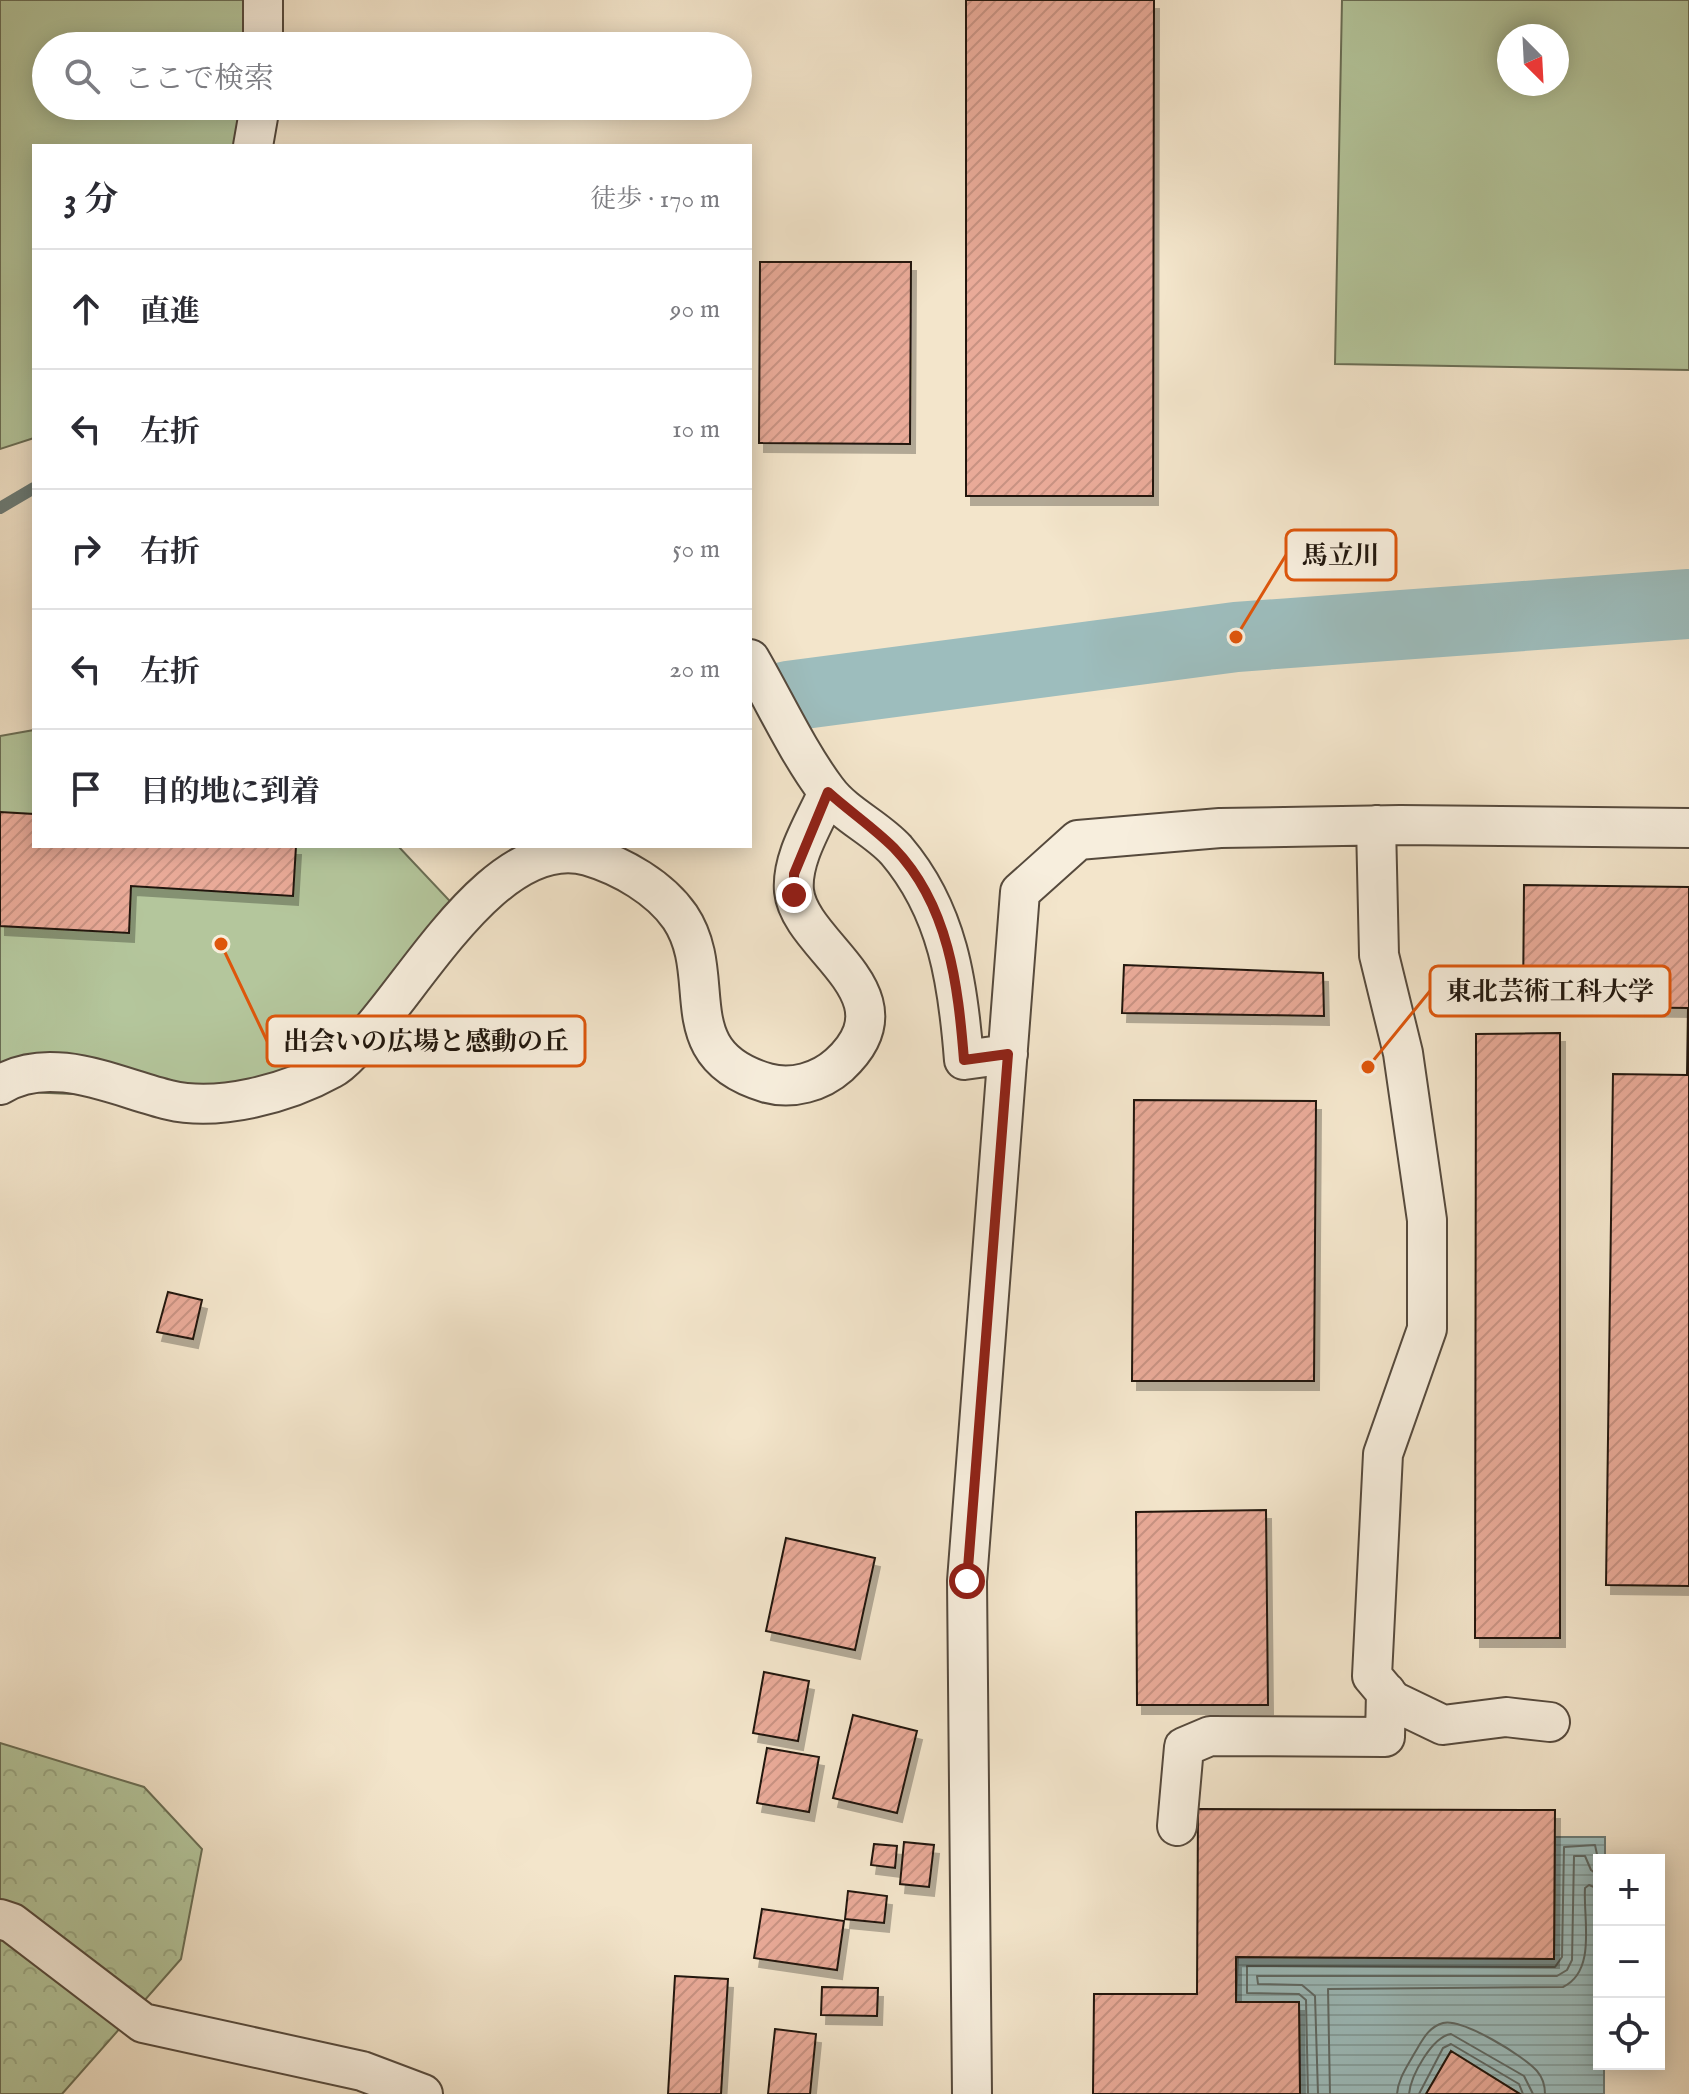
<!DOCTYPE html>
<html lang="ja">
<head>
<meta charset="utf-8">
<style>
  :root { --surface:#fff; --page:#f2f2f3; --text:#2b2b33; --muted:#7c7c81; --line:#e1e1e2 }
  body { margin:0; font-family:"IM FELL English","Noto Serif JP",serif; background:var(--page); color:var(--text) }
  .controls { position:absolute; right:24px; bottom:24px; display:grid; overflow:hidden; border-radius:0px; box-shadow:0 4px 20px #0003 }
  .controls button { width:72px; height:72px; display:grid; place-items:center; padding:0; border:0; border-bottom:2px solid var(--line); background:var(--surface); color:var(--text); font:40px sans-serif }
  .compass { position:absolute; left:1497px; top:24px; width:72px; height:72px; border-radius:50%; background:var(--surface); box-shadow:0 4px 20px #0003; rotate:156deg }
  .stop { position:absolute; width:24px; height:24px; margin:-18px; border:6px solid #8f2418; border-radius:50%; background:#fff }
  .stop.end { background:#8f2418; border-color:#fff; box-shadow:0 2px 8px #0008 }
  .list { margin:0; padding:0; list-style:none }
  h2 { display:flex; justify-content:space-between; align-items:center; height:104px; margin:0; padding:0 32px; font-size:34px }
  h2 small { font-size:26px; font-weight:400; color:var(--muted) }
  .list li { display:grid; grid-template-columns:52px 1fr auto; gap:24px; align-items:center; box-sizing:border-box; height:120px; padding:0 32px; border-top:2px solid var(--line) }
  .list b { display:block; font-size:30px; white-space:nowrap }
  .list em { font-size:26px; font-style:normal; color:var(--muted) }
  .icon { flex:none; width:44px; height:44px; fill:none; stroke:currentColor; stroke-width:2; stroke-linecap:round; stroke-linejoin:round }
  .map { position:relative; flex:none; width:1689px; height:2094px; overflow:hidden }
  .search { position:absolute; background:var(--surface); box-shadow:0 4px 20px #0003; left:32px; top:32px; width:720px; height:88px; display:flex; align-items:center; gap:20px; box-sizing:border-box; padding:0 28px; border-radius:44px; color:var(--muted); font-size:30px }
  .panel { position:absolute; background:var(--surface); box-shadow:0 4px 20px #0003; left:32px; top:144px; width:720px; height:704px; border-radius:0px }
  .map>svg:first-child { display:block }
</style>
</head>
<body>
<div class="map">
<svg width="1689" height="2094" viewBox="0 0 1689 2094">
  <defs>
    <pattern id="forest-crowns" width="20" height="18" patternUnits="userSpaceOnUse" patternTransform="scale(2)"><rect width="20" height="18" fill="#b4c69c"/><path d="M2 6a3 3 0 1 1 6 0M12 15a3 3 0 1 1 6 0" fill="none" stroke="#9aa985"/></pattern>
    <pattern id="water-rules" width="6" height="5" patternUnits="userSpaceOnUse" patternTransform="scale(2)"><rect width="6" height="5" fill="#9dbdbd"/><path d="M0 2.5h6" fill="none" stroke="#87a2a1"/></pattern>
    <pattern id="building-hatch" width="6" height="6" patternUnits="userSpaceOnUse" patternTransform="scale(2)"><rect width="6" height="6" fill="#e9aa98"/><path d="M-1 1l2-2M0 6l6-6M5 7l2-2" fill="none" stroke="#c89282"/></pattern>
    <filter id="shadow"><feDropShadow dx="5" dy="9" stdDeviation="0" flood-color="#0004"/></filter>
  </defs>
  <rect width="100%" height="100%" fill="#f3e5cb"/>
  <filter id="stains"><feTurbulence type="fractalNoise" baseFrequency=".0025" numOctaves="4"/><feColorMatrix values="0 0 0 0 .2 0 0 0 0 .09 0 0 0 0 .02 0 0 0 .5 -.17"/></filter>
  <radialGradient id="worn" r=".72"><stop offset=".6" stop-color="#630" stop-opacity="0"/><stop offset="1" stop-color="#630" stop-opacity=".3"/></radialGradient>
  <path fill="#b4c69c" stroke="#6a6e55" stroke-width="2" fill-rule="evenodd" d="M0,0H263L257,46H46V106H245L237,146H34V438L0,449Z
    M1342,0H1689V370L1335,364ZM1509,36H1557V84H1509Z
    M34,730V846H398L463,915L372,1031L244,1101L0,1091V736Z"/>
  <path fill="url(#forest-crowns)" stroke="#6a6e55" stroke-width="2" d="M0,1743L144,1787L202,1849L181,1959L62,2094H0Z"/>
  <path fill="url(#water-rules)" stroke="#6b7b77" stroke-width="2" d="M1555,1837H1605V1860H1599V2064H1604V2094H1520L1451,2051L1426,2094H1300L1299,2003L1236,2002L1238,1957L1554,1959Z"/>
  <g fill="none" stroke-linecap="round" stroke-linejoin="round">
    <path stroke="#5f6a66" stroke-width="2" d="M1308,2094L1306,2000L1299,1994L1247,1993V1966L1555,1967L1562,1957L1564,1847L1595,1845L1599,1864
      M1318,2094L1315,1996L1302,1985L1258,1984L1257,1976H1557L1567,1970L1572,1960L1574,1856H1585L1591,1870L1599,1876
      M1330,2094L1328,1989L1563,1987C1597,1971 1583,1918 1585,1888L1589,1885L1599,1889
      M1397,2094C1398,2079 1407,2067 1414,2054C1422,2041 1428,2027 1443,2023C1462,2018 1524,2056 1537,2071C1543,2078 1545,2085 1545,2094
      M1409,2094C1411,2075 1432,2037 1451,2034L1524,2076L1533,2094
      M1419,2094L1443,2048L1451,2044L1519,2084L1523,2094"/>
    <path stroke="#6b7b77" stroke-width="12" d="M0,508L34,488"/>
    <path stroke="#9dbdbd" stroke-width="70" d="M788,696L1236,637L1689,604"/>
  </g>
  <path fill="url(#building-hatch)" stroke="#21170e" stroke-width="2" filter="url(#shadow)" d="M966,0H1154L1153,496H966Z
    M760,262H911L910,444L759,443Z
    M0,812L34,814V846H296L293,896L131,886L129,933L0,926Z
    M1524,885L1689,887V1586L1606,1585L1613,1074L1687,1075L1688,1008L1523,1006Z
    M1124,965L1323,973L1324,1016L1122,1013Z
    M1560,1033V1638H1475L1476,1034Z
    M1134,1100L1316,1101L1314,1381H1132Z
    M168,1292L202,1300L193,1339L157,1332Z
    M1266,1510L1268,1705H1137L1136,1512Z
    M786,1538L875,1558L855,1650L766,1631Z
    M764,1672L809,1681L798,1741L753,1733Z
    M853,1715L917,1731L897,1813L833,1798Z
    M767,1748L819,1757L809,1812L757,1803Z
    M1198,1809L1555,1810L1554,1959L1236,1957V2002H1299L1300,2094H1093L1094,1994H1197Z
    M904,1842L934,1845L929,1887L900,1884Z
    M874,1844L897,1846L895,1868L871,1865Z
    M848,1891L887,1896L884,1923L845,1919Z
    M762,1909L844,1921L837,1970L754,1958Z
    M675,1976L728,1979L721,2094H668Z
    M822,1987L878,1988L877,2016L821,2015Z
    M775,2029L816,2034L810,2094H768Z
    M1451,2051L1520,2094H1426Z"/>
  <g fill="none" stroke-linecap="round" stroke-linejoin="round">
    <defs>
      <path id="minor" d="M263,46V0
        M253,146L260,106
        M750,659C775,702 797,751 827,791C845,815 876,828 896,850C948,911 958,983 964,1060L1008,1054
        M1376,825L1379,955L1403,1053L1427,1220V1329L1383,1454L1372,1676L1393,1701L1443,1725L1506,1717L1550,1722
        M0,1085C52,1053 118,1088 169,1100C219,1112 288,1093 331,1069C341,1064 349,1054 357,1046C414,989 496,830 588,856C622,866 660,888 680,917C721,978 668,1054 767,1083C792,1090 820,1082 839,1065C916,994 800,948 794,891C791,858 815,822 828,792
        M1177,1826L1184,1747L1210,1736L1385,1737L1386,1692
        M0,1919L12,1923L143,2023L362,2071L423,2094
        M972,2094L967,1581L1020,892L1078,840L1220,828L1400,825L1689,828"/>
    </defs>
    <use href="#minor" stroke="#564a3d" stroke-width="42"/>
    <use href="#minor" stroke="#f7eedd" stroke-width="38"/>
  </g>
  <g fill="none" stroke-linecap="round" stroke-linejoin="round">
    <path stroke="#8f2418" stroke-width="10" d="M794,895V874L828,792C849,811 874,828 894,848C949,905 958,985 964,1060L1008,1054L967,1581"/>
  </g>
  <path fill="none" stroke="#de560c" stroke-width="3" d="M1236 637L1286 555M1368 1067L1430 991M221 944L267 1041"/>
  <g fill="#de560c" stroke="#f7eedd" stroke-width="3">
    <circle cx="1236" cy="637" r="8"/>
    <circle cx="1368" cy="1067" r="8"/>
    <circle cx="221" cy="944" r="8"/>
  </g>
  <g fill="#f7eedd" stroke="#de560c" stroke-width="3">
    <rect x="1286" y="530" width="110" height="50" rx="8"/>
    <rect x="1430" y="966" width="240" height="50" rx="8"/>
    <rect x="267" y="1016" width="318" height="50" rx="8"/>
  </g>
  <g font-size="26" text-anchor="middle" font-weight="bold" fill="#21170e">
    <text x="1341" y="564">馬立川</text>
    <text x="1550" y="1000">東北芸術工科大学</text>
    <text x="426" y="1050">出会いの広場と感動の丘</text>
  </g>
  <rect width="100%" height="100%" filter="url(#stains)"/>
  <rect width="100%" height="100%" fill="url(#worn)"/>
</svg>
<div class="controls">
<button>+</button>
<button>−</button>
<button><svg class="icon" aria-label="locate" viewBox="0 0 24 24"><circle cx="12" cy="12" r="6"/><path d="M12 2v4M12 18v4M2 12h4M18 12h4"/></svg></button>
</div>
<svg class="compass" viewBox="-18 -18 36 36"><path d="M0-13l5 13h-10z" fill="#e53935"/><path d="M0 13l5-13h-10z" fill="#7c7c81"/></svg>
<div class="stop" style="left:967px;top:1581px"></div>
<div class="stop end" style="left:794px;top:895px"></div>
<div class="search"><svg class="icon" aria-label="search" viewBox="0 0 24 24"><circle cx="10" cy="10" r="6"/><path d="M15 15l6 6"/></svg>ここで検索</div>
<section class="panel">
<h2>3 分<small>徒歩 · 170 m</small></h2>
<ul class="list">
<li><svg class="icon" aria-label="ahead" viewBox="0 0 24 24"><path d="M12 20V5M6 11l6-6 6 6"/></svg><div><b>直進</b></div><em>90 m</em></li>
<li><svg class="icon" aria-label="left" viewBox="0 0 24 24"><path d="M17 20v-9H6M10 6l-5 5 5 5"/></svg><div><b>左折</b></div><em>10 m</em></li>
<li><svg class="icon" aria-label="right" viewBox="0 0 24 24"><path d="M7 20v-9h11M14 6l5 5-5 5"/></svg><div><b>右折</b></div><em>50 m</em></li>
<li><svg class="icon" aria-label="left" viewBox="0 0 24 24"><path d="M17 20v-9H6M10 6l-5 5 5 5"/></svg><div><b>左折</b></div><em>20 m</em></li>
<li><svg class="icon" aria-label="arrive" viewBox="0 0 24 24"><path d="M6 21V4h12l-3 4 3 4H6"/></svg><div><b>目的地に到着</b></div></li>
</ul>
</section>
</div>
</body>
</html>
